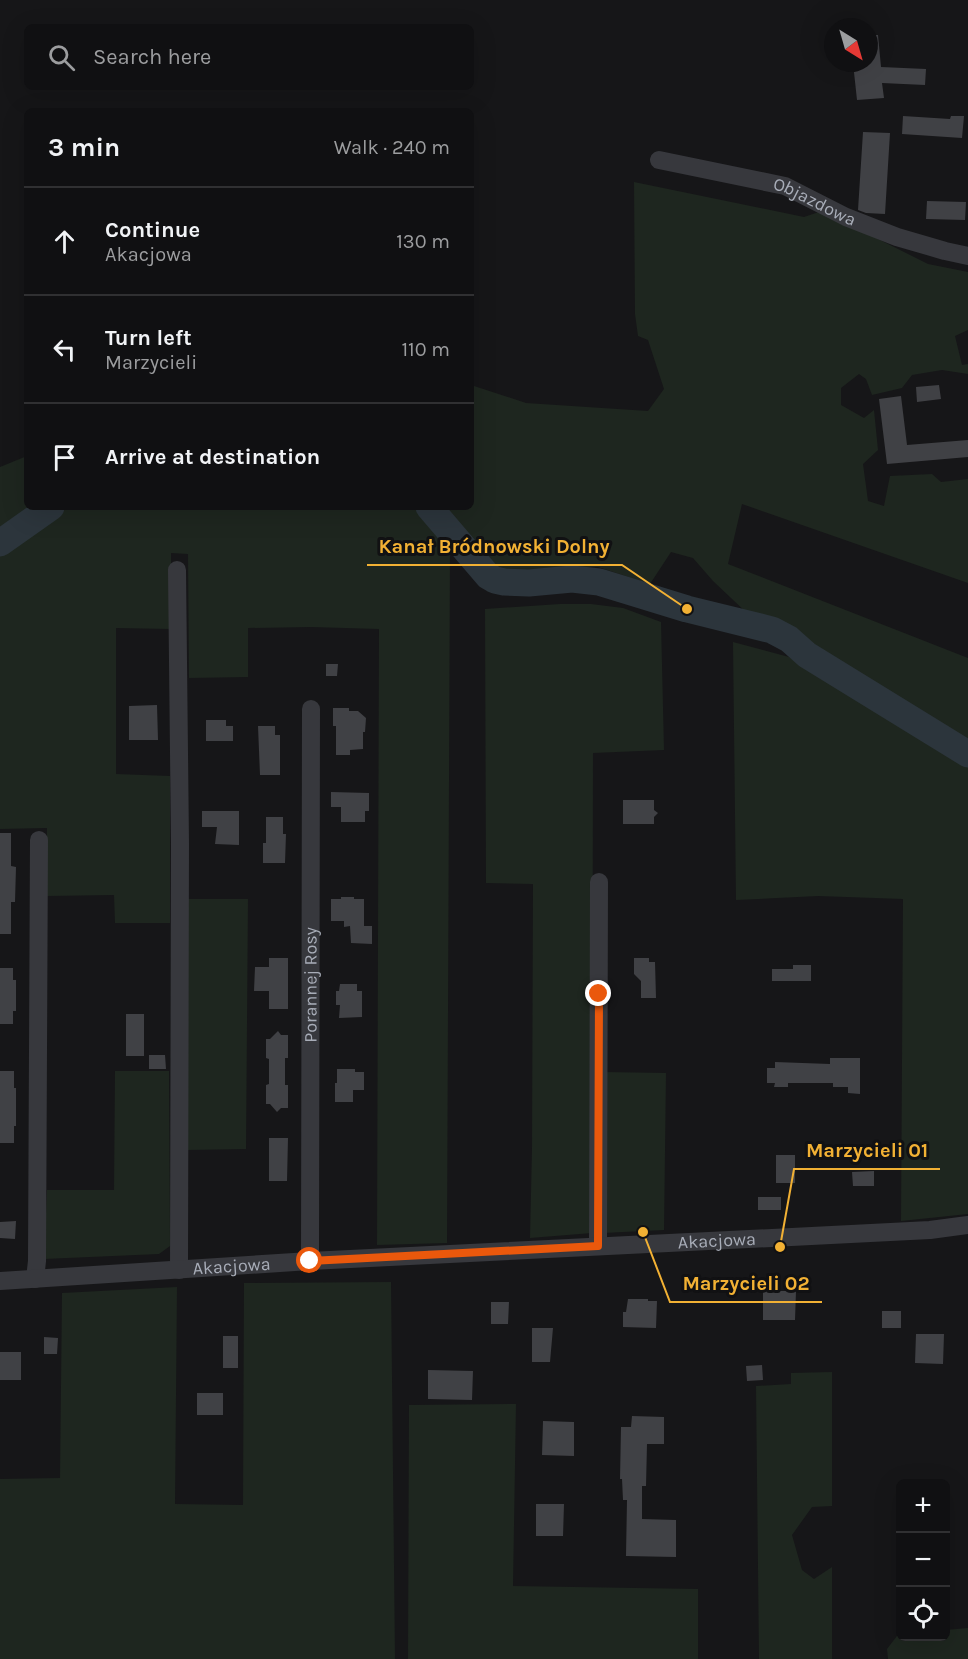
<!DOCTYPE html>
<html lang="en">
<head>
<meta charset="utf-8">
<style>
  :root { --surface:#101012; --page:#19191b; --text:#f1f3f6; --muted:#9c9d9f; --line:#303032 }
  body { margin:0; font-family:Karla,sans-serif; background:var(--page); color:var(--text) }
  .controls { position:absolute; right:18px; bottom:18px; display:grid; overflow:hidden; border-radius:9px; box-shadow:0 6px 24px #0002 }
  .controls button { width:54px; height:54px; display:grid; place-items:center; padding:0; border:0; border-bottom:2px solid var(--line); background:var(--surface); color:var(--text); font:30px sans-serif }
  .compass { position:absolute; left:824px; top:18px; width:54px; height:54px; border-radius:50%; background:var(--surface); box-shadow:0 6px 24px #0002; rotate:143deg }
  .stop { position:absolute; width:18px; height:18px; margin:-14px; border:4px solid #ea580c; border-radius:50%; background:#fff }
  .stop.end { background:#ea580c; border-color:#fff; box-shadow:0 2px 6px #0008 }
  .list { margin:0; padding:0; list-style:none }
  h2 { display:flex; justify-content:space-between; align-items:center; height:78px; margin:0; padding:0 24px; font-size:26px }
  h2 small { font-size:20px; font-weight:400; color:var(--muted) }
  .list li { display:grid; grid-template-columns:39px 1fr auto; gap:18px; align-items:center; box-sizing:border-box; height:108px; padding:0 24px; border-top:2px solid var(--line) }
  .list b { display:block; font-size:22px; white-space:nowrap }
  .list p { margin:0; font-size:20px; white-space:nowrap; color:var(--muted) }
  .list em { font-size:20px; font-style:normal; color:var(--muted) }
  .icon { flex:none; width:33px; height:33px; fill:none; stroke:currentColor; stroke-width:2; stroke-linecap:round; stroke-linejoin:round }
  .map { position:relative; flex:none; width:968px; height:1659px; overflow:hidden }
  .search { position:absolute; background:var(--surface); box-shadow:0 6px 24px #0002; left:24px; top:24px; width:450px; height:66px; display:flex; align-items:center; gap:15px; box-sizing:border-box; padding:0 21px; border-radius:9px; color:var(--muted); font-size:22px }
  .panel { position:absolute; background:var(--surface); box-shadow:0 6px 24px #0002; left:24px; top:108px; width:450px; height:402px; border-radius:9px }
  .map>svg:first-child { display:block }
</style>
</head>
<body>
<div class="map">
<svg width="968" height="1659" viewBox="0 0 968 1659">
  <rect width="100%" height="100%" fill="#161618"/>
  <path fill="#1e261f" d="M634,182L804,217L822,211L928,264L968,272V330L955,336L962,365L968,364V374L942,370L912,375L902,388L872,395L866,379L859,374L841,388V405L864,418L874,410L878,450L863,464L868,501L884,506L890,476L932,474L941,482L968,479V583L742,504L728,564L968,658V1214L901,1221L903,899L818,896L736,900L733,642L789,657L818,675L824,652L749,615L713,581L693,558L671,552L650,584L598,567L497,571L488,592L450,550L447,1243L377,1245L379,629L311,627L248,628V677L189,678L188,554L171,553V629L116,628V774L170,776V923H115L114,895L47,896V828L0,829V467L27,456V507H471V385L526,403L648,411L664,389L648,340L638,336L635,314Z
    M560,604H591L623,608L661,622L664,750L593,753L592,1233L530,1238L532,1148L533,884L486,883L485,609Z
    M188,899H248L246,1149L187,1150Z
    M115,1071H169L170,1246L159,1254L44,1259L47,1190H114Z
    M603,1072L666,1073L664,1230L603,1233Z
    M391,1282L395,1659H0V1479L60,1478L62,1293L177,1287L175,1504L243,1505L244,1283Z
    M832,1372V1506L812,1507L792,1535L802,1570L814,1579L832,1567V1659H759L756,1386L791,1384V1373Z
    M516,1404L513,1586L698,1589V1659H408L409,1405Z
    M968,1628V1659H888L887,1649L900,1632V1636H946V1630Z"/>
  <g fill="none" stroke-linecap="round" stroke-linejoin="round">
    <path stroke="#2c353c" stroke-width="27" d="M429,507L488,576L495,580L504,582L529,583L572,579L599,582L687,609L772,630L789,639L807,655L968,754
      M0,543L51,507"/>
  </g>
  <path fill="#404145" d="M869,35H878L881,67L926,69L925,85L882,83L884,98L857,100L853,63H869Z
    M903,116L950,119L951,116H964L962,138L902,134Z
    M863,132L890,133L885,214L866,213L858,210Z
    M927,201L966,202L965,220L926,219Z
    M939,385L941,399L917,402L916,387Z
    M901,396L907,445L968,440V457L887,464L879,399Z
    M326,664H338L337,676H326Z
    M157,705L158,740H129V706Z
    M333,708H349V711H358L366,718L365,732H363V749L350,750V755H336V726H333Z
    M206,720H226V726H233V741H206Z
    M258,726H275V735H280V775H260Z
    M331,792L369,793V811H365V822H341V807H331Z
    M623,800H654V810L658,813L654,817V824H623Z
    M202,811H239V845L215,844L217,827H202Z
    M266,817H283V834H286L285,863H263V843H266Z
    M0,833H11V866L16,867L15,902H11V934H0Z
    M341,897H354V899H364V926H372V944L351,943L350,926L344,927V921H331V899H341Z
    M269,958H288V1009H269V991H254L255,967H269Z
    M634,958H649V962H655L656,998H641V981L634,974Z
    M793,965H811V981H772V969H793Z
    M0,968H13V980H16V1011H13V1024H0Z
    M340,984H357V991H362V1017L339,1018L340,1005H336V991H339Z
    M126,1014H144V1056H126Z
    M278,1031L281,1035H288V1058H285V1085H288V1108H281L277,1112L270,1104H266V1085L269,1084V1059L266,1058V1039H270Z
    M149,1055H165L166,1069H149Z
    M830,1058H860V1094L848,1093V1087H833V1083H788V1087H774L775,1083H767V1068H775V1062L830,1064Z
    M337,1069H355V1072H364V1090H353V1102H335V1083H337Z
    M0,1071H14V1088H16V1126H14V1143H0Z
    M269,1138H288L287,1181H269Z
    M776,1155H795V1183H776Z
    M874,1171V1186H853L852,1172Z
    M758,1197H781V1210H758Z
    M16,1221L15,1239L0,1238V1222Z
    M763,1291H796L795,1320H763Z
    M628,1299H648V1301H657L656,1328L623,1327V1312H626Z
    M491,1302H509L508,1324H491Z
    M882,1311H901V1328H882Z
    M532,1328H553L550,1362H532Z
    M916,1334H944L943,1364L915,1363Z
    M223,1336H238V1368H223Z
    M44,1337L58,1338L57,1354H44Z
    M0,1352H21V1380H0Z
    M762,1365L763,1380L747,1381L746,1366Z
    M428,1370L473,1371L472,1400L428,1399Z
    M197,1393H223V1415H197Z
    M632,1416L664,1417V1444H647L646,1486H642V1519L676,1520V1557L626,1556L627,1500H623L622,1479H620L621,1427H631Z
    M543,1421L574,1422V1456L542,1455Z
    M536,1504H564L563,1536H536Z"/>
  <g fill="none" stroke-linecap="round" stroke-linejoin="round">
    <g stroke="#37383d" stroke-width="18">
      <path id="s1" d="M659,160L785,186L846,217L897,237L945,251L968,256"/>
      <path d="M177,570L180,843L179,1270"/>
      <path d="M598,1246L599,882"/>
      <path id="s2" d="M310,1261L311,709"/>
      <path d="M35,1279L37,1261L39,840"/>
      <path id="s3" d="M0,1281L310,1261L930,1230L968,1225"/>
    </g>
  </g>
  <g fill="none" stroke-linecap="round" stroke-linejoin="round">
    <path stroke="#ea580c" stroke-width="8" d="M310,1261L598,1246L599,994"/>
  </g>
  <g text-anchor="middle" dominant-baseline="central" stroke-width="6" stroke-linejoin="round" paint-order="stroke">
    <g font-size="18" fill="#a8adb8" stroke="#111113">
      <text stroke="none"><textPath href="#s1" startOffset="162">Objazdowa</textPath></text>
      <text stroke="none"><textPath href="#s2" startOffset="276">Porannej Rosy</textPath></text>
      <text stroke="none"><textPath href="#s3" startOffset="718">Akacjowa</textPath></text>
      <text stroke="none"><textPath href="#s3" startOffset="232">Akacjowa</textPath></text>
    </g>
  </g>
  <path fill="none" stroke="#f2b134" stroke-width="2" d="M687 609L622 565H367M780 1247L794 1169H940M643 1232L670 1302H822"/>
  <g fill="#f2b134" stroke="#111113" stroke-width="2">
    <circle cx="687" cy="609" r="6"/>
    <circle cx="780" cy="1247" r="6"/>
    <circle cx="643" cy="1232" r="6"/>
  </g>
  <g font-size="20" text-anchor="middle" font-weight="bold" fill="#f2b134" stroke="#111113" stroke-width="6" stroke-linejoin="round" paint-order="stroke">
    <text x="494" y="553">Kanał Bródnowski Dolny</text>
    <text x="867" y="1157">Marzycieli 01</text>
    <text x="746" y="1290">Marzycieli 02</text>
  </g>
</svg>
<div class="controls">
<button>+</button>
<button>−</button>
<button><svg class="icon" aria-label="locate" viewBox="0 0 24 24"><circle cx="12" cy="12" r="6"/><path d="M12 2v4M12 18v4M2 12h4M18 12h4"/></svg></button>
</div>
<svg class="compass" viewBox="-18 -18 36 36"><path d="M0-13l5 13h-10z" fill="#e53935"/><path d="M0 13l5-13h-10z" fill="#9c9d9f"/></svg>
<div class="stop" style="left:310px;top:1261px"></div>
<div class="stop end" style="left:599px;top:994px"></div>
<div class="search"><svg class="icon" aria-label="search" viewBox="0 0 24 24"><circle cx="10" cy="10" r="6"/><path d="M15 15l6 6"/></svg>Search here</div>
<section class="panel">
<h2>3 min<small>Walk · 240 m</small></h2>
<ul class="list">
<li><svg class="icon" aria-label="ahead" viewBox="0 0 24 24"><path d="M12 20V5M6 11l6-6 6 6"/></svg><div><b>Continue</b><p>Akacjowa</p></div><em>130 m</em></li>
<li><svg class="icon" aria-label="left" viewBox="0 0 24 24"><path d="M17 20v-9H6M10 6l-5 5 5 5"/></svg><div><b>Turn left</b><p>Marzycieli</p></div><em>110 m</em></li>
<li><svg class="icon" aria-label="arrive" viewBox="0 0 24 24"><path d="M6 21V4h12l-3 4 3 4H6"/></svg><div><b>Arrive at destination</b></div></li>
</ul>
</section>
</div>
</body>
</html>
